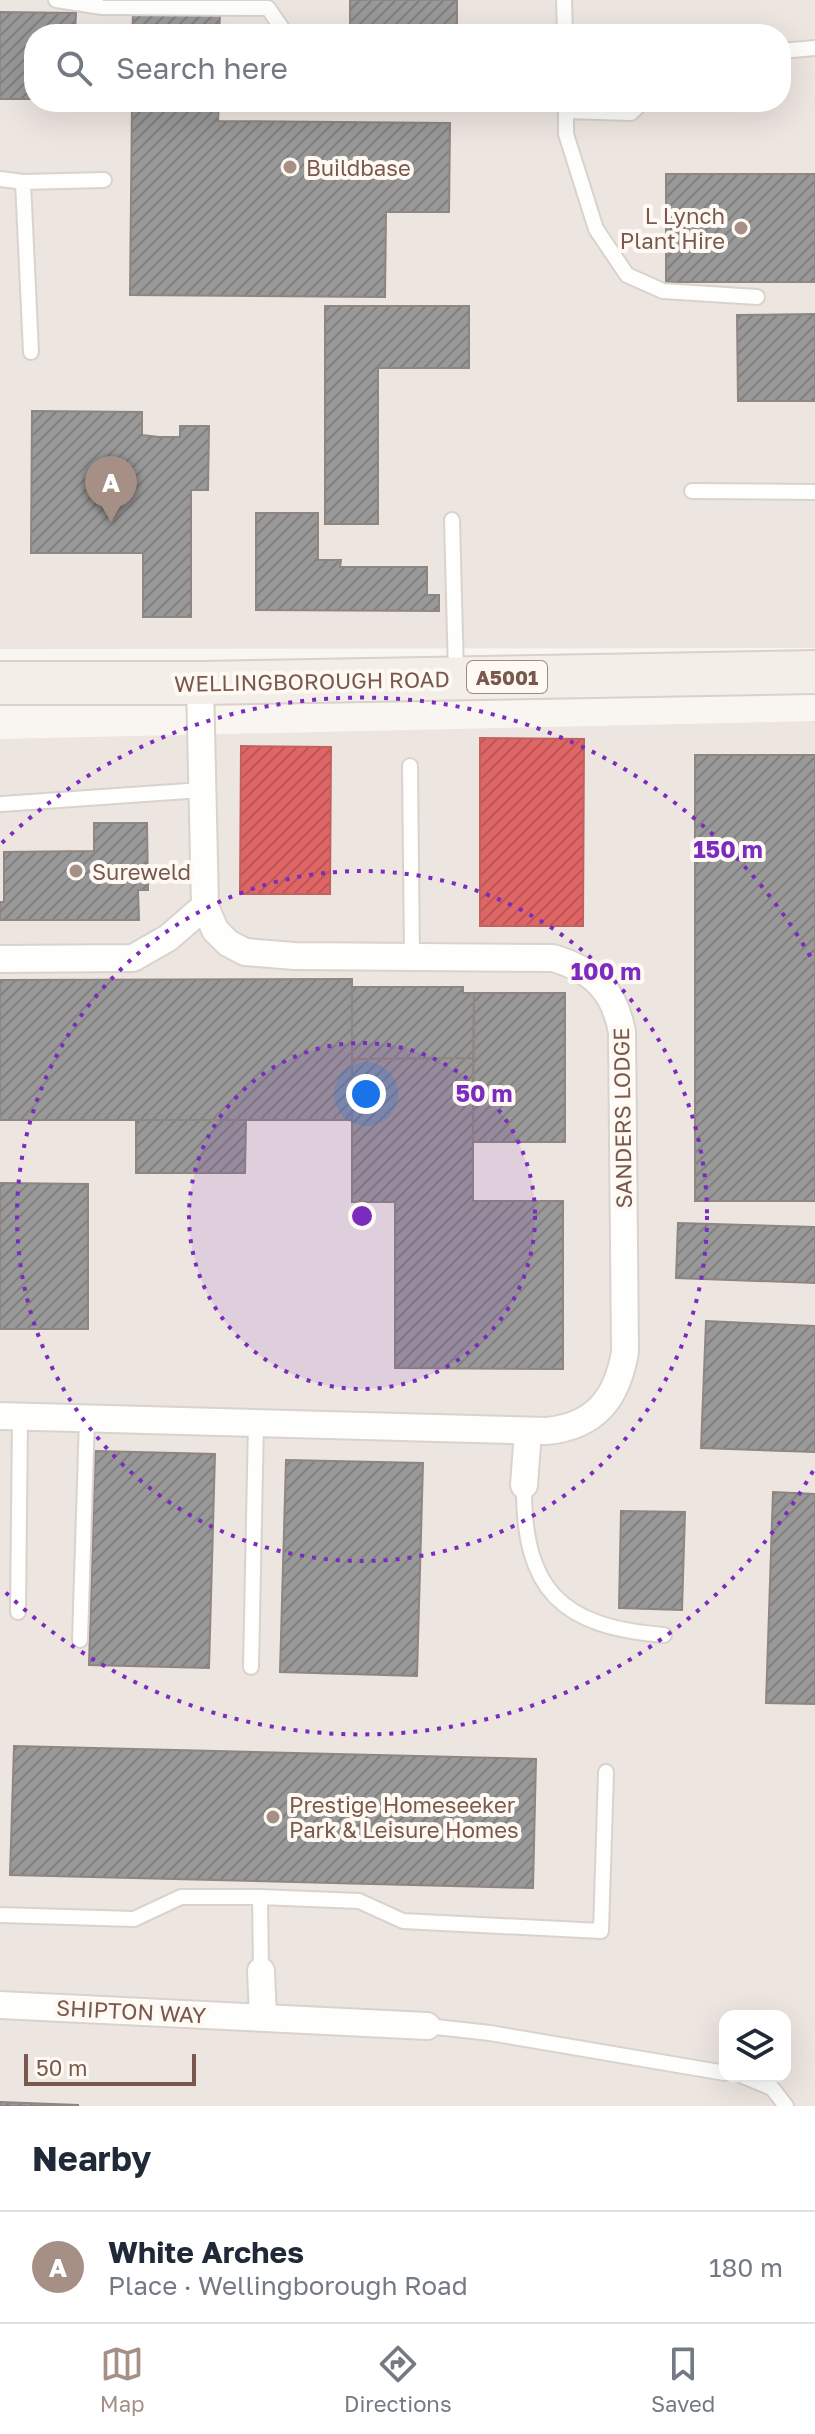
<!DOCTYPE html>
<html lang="en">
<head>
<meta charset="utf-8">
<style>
  :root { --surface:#fff; --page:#f2f2f3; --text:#1f2937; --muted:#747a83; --line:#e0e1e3; --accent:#a69086 }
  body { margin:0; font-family:"Golos Text",sans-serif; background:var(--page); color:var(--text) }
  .controls { position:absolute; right:24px; bottom:24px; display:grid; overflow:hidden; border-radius:16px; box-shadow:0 8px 32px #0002 }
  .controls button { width:72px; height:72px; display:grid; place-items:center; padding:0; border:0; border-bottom:2px solid var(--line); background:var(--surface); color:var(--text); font:40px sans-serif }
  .scale { position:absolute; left:24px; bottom:20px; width:172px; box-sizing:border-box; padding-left:8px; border:4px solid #79594d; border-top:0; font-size:22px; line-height:28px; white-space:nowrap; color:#79594d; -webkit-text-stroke:6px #fff9f3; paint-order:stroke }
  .you { position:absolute; left:366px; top:1094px; width:28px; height:28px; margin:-20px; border:6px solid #fff; border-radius:50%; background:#1a73e8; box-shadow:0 0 0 12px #1a73e833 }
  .badge { display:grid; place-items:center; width:52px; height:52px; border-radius:50%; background:var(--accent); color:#fff; font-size:26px; font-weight:700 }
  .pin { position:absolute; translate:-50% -66px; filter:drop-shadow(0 2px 4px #0008) }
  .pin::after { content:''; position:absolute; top:42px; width:28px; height:24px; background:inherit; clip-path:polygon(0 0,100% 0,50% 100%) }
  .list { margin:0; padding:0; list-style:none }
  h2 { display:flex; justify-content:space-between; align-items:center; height:104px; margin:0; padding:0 32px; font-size:34px }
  h2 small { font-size:26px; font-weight:400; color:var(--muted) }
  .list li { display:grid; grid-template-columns:52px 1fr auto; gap:24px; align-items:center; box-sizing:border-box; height:112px; padding:0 32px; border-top:2px solid var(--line) }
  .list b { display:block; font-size:30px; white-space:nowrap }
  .list p { margin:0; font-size:26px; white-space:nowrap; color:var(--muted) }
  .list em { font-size:26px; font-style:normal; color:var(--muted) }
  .icon { flex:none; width:44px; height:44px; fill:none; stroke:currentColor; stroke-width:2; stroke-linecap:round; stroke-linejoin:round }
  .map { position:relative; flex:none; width:815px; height:2106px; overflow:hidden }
  .search { position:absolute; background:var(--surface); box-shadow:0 8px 32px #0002; left:24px; right:24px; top:24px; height:88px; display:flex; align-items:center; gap:20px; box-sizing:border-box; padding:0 28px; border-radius:32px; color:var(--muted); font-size:30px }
  .sheet { height:216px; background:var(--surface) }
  nav { display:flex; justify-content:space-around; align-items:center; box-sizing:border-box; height:112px; border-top:2px solid var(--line); background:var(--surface); font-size:22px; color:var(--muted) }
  nav a { display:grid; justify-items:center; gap:4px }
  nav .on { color:var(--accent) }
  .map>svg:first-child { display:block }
</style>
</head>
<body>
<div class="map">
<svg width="815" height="2106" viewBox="0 0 815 2106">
  <defs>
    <pattern id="shops-hatch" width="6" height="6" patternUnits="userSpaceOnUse" patternTransform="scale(2)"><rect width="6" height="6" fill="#e06666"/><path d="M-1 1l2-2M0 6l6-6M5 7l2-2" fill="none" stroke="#ba5756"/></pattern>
    <pattern id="industry-hatch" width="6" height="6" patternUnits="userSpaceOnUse" patternTransform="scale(2)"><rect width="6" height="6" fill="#999"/><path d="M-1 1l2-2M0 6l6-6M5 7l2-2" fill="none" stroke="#82807f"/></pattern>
  </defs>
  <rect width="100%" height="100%" fill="#f9f5f0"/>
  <path fill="#ede5e0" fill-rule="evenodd" d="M0,0H815V648L0,649ZM34,34H781V102H34Z
    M815,721V2106H0V739ZM725,2016H785V2076H725Z"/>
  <path fill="url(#shops-hatch)" stroke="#c1625e" stroke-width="2" d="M480,738L584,739L583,926H480Z
    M241,746L331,747L330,894H240Z"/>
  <path fill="url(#industry-hatch)" stroke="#8f8682" stroke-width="2" d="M350,0H457V34H350Z
    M0,12L76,13L75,34H34V99H0Z
    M133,15H220L219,34H132Z
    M132,102H219L218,121L450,123L449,212H386L385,297L130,295Z
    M666,174H815V282H666Z
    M325,306H469V368H378V524H325Z
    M815,314V401H738L737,315Z
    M32,411L142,412V435L159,437H180V426H209L208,490H191V617H143V553H31Z
    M256,513H318V560H341L340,567H427V595H439V611L256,610Z
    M695,755H815V1201H695Z
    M94,823H147L148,890H138L139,920H0V902H4V852L94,851Z
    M352,979V1120H0V980Z
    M352,987H463V993H474L473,1058L352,1059Z
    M474,993H565V1142H473Z
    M473,1058V1201H563V1369L395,1368V1202H352V1059Z
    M136,1120H246L245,1173H136Z
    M0,1183L88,1184V1329H0Z
    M678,1223L815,1227V1283L676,1278Z
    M706,1321L815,1326V1452L701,1448Z
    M95,1451L215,1454L209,1668L89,1665Z
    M286,1460L423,1463L417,1676L280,1672Z
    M773,1492L815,1494V1704L766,1703Z
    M621,1511L685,1512L682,1610L619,1608Z
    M14,1746L536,1759L533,1888L10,1875Z
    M0,2102L78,2105V2106H0Z"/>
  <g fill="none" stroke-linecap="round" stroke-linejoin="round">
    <defs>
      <path id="service" d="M56,0L102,7L268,8L286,34
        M564,0L565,34
        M781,51L815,48
        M566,102V134L596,229L627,275L663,291L757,297
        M566,111L631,113L642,102
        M0,179L23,182L104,180
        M23,182L31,352
        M692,491L815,492
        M452,520L456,674
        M410,766L412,957
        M2,804L202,790
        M524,1485C523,1590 561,1627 664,1635
        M18,1612L20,1417
        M80,1640L87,1418
        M251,1667L256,1422
        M0,1915L134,1919L181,1897H260
        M261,1971L260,1897L359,1901L403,1921L601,1931L606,1772
        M427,2026L490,2033L725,2073
        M743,2076L772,2088L786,2106"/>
      <path id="minor" d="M0,959L133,958L168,938L205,906
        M0,1416L547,1431C596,1426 617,1398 625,1352L622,1032C614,989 593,970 553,958L294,956L245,952L228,943L215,930L205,906L200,683
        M524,1485L528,1431
        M261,1971L263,2017
        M0,2005L427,2026"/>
      <path id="primary" d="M0,683H200L815,672"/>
    </defs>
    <use href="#service" stroke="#d9d2cd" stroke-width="18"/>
    <use href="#minor" stroke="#d9d2cd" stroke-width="30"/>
    <use href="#primary" stroke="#dad0cc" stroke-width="46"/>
    <use href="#service" stroke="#fefefd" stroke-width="14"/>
    <use href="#minor" stroke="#fefefd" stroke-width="26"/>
    <use href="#primary" stroke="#f3eee8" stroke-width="42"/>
  </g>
  <circle cx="362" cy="1216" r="173" fill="#7b2cbf" fill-opacity=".12"/>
  <g fill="none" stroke="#7b2cbf" stroke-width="4" stroke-dasharray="4 8">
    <circle cx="362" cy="1216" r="173"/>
    <circle cx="362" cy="1216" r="345"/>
    <path d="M813 1471A518 518 0 0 1 2 1589M2 843A518 518 0 0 1 813 961"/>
  </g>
  <g fill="#a69086" stroke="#fff9f3" stroke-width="3">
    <circle cx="290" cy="167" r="8"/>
    <circle cx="741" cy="228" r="8"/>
    <circle cx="76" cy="871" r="8"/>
    <circle cx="273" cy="1817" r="8"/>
  </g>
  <g text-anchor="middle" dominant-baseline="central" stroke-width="8" stroke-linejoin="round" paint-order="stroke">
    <rect fill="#fff9f3" stroke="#a1897f" stroke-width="2" x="467" y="661" width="80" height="32" rx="6"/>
    <g font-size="20" font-weight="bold" fill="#79594d">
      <text x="507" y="677">A5001</text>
    </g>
    <g font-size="22" fill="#79594d" stroke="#fff9f3" text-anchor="start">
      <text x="306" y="167">Buildbase</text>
      <text x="725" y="215" text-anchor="end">L Lynch<tspan x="725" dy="25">Plant Hire</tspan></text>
      <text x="92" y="871">Sureweld</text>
      <text x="289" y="1804">Prestige Homeseeker<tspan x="289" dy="25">Park &amp; Leisure Homes</tspan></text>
    </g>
    <g font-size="22" fill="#79594d" stroke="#fff9f3">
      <text transform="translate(312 681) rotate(-1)">WELLINGBOROUGH ROAD</text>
      <text transform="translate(622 1118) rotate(-91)">SANDERS LODGE</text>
      <text transform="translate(131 2011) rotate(3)">SHIPTON WAY</text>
    </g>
  </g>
  <circle cx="362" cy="1216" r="12" fill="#7b2cbf" stroke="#fff9f3" stroke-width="4"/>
  <g font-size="24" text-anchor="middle" font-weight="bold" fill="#7b2cbf" stroke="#fff9f3" stroke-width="8" stroke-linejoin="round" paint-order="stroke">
    <text x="728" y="858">150 m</text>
    <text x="606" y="980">100 m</text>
    <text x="484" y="1102">50 m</text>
  </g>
</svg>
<div class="controls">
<button><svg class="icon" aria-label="layers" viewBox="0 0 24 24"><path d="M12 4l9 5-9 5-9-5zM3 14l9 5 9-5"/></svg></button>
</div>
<div class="scale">50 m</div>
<div class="you"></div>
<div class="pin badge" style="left:111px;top:522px">A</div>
<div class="search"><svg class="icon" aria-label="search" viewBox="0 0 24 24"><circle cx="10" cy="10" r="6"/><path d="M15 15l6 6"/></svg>Search here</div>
</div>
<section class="sheet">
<h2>Nearby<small></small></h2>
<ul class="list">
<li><span class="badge">A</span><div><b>White Arches</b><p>Place · Wellingborough Road</p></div><em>180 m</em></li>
</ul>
</section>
<nav>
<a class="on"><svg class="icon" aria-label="map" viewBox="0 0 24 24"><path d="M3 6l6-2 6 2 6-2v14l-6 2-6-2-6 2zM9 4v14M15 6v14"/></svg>Map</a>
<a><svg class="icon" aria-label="directions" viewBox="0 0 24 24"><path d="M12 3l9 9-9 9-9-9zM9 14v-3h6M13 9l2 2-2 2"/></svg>Directions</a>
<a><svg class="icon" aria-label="saved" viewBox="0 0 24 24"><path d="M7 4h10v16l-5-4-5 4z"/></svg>Saved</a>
</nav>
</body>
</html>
